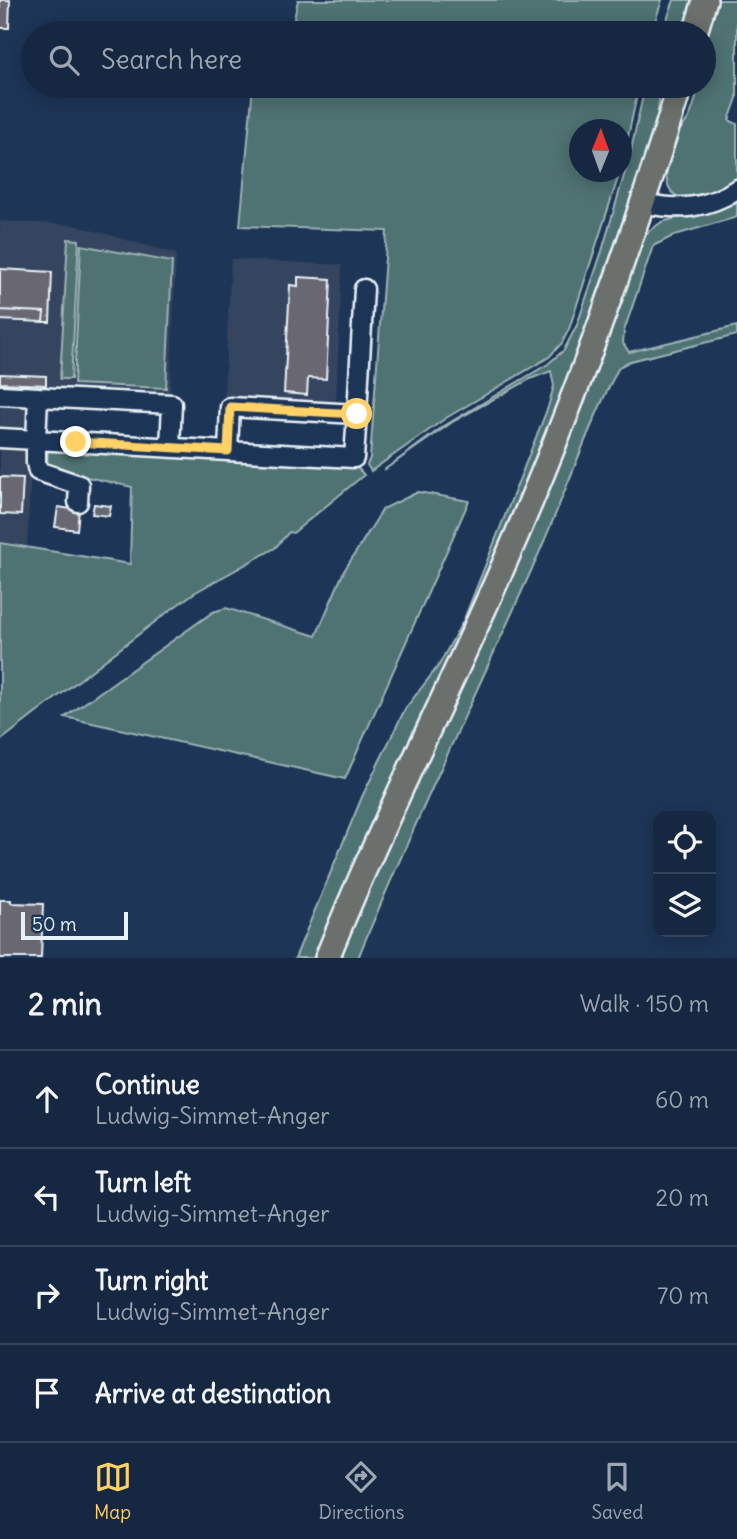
<!DOCTYPE html>
<html lang="en">
<head>
<meta charset="utf-8">
<style>
  :root { --surface:#162841; --page:#1f3048; --text:#f1f3f6; --muted:#9ea6b1; --line:#35445a; --accent:#ffd166 }
  body { margin:0; font-family:Delius,sans-serif; background:var(--page); color:var(--text) }
  .controls { position:absolute; right:21px; bottom:21px; display:grid; overflow:hidden; border-radius:14px; box-shadow:0 4px 18px #0003 }
  .controls button { width:63px; height:63px; display:grid; place-items:center; padding:0; border:0; border-bottom:2px solid var(--line); background:var(--surface); color:var(--text); font:35px sans-serif }
  .compass { position:absolute; left:569px; top:119px; width:63px; height:63px; border-radius:50%; background:var(--surface); box-shadow:0 4px 18px #0003; rotate:1deg }
  .scale { position:absolute; left:21px; bottom:18px; width:107px; box-sizing:border-box; padding-left:7px; border:4px solid #e8f1f8; border-top:0; font-size:19px; line-height:24px; white-space:nowrap; color:#e8f1f8; -webkit-text-stroke:5px #1d3557; paint-order:stroke }
  .stop { position:absolute; width:21px; height:21px; margin:-16px; border:5px solid #ffd166; border-radius:50%; background:#fff }
  .stop.end { background:#ffd166; border-color:#fff; box-shadow:0 2px 7px #0008 }
  .list { margin:0; padding:0; list-style:none }
  h2 { display:flex; justify-content:space-between; align-items:center; height:91px; margin:0; padding:0 28px; font-size:30px }
  h2 small { font-size:23px; font-weight:400; color:var(--muted) }
  .list li { display:grid; grid-template-columns:46px 1fr auto; gap:21px; align-items:center; box-sizing:border-box; height:98px; padding:0 28px; border-top:2px solid var(--line) }
  .list b { display:block; font-size:26px; white-space:nowrap }
  .list p { margin:0; font-size:23px; white-space:nowrap; color:var(--muted) }
  .list em { font-size:23px; font-style:normal; color:var(--muted) }
  .icon { flex:none; width:38px; height:38px; fill:none; stroke:currentColor; stroke-width:2; stroke-linecap:round; stroke-linejoin:round }
  .map { position:relative; flex:none; width:737px; height:958px; overflow:hidden }
  .search { position:absolute; background:var(--surface); box-shadow:0 4px 18px #0003; left:21px; right:21px; top:21px; height:77px; display:flex; align-items:center; gap:18px; box-sizing:border-box; padding:0 24px; border-radius:38px; color:var(--muted); font-size:26px }
  .sheet { height:483px; background:var(--surface) }
  nav { display:flex; justify-content:space-around; align-items:center; box-sizing:border-box; height:98px; border-top:2px solid var(--line); background:var(--surface); font-size:19px; color:var(--muted) }
  nav a { display:grid; justify-items:center; gap:4px }
  nav .on { color:var(--accent) }
  .map>svg:first-child { display:block }
</style>
</head>
<body>
<div class="map">
<svg width="737" height="958" viewBox="0 0 737 958">
  <rect width="100%" height="100%" fill="#1d3557"/>
  <filter id="ink" filterUnits="userSpaceOnUse"><feTurbulence type="fractalNoise" baseFrequency=".0143" numOctaves="2"/><feDisplacementMap in="SourceGraphic" scale="14" xChannelSelector="R" yChannelSelector="G"/><feConvolveMatrix kernelMatrix="1 2 1 2 8 2 1 2 1" color-interpolation-filters="sRGB"/></filter>
  <g filter="url(#ink)">
    <path fill="#34445f" d="M0,221L74,225L176,254L170,393L52,388L48,446L32,445L25,592L0,584Z
      M231,259L342,265L336,401L224,396Z"/>
    <path fill="#507272" stroke="#9cb2b5" stroke-width="2" d="M298,0H662L651,33H291Z
      M674,0H693L683,33H662Z
      M717,0H737V98L729,120L737,124V177C726,190 712,197 695,199C655,203 665,157 677,134C681,128 686,123 689,117C694,108 696,96 699,86H704V44Z
      M253,86H639L622,164V130H580V172H620L569,329L562,343L549,357L446,418L371,471L367,465L370,458L387,231L240,226Z
      M645,86H661L656,125L616,249L533,473L318,958H295L362,797L405,709L439,665L464,619L548,407L554,386L551,371L530,379L454,421L384,470L444,426L548,364L564,350L577,325L602,251L630,155Z
      M737,202V217L675,235L653,246L624,331L623,343L629,352L737,326V335L630,361L619,367C586,430 564,498 535,562C476,694 413,824 358,958H336L642,239L650,230L662,222Z
      M68,239L79,240L71,379H60Z
      M81,245L172,262L166,388L74,384Z
      M48,446L354,464L364,475L293,533L289,532L275,548L194,593L169,611L0,741V543L130,564L132,487L47,468Z
      M418,492L469,501L345,779L65,717L213,612L226,608L316,636L344,571L383,509Z"/>
    <path fill="#696872" stroke="#e8f1f8" stroke-width="2" d="M0,0H10L9,28H0Z
      M0,269L52,272L50,322H43L44,312L0,310Z
      M298,277L331,279L326,379L308,378L307,395L284,393L290,285L298,286Z
      M0,310L44,312L43,322L0,320Z
      M0,374L46,376V385L0,383Z
      M0,477L23,478L21,515L0,514Z
      M94,504L111,506L109,516L92,514Z
      M58,507L79,510L77,530L55,527Z
      M0,900H11V903L43,904L41,958H0Z"/>
    <g fill="none" stroke-linecap="round" stroke-linejoin="round">
      <defs>
        <path id="minor" d="M643,203C678,211 707,209 737,189
          M0,395L38,397L36,440L0,438
          M38,397L172,404L170,447
          M230,407L357,414L354,458L228,451Z
          M357,414L364,289
          M78,502L79,485L38,471L36,463V440L228,451"/>
        <path id="major" d="M695,33L705,0
          M327,958C381,824 447,695 505,562C573,407 630,248 680,86"/>
      </defs>
      <use href="#minor" stroke="#e8f1f8" stroke-width="23"/>
      <use href="#major" stroke="#e8f1f8" stroke-width="28"/>
      <use href="#minor" stroke="#1d3557" stroke-width="18"/>
      <use href="#major" stroke="#6c706d" stroke-width="23"/>
    </g>
  </g>
  <g fill="none" stroke-linecap="round" stroke-linejoin="round" filter="url(#ink)">
    <path stroke="#ffd166" stroke-width="9" d="M76,442L228,451L230,407L357,414"/>
  </g>
</svg>
<div class="controls">
<button><svg class="icon" aria-label="locate" viewBox="0 0 24 24"><circle cx="12" cy="12" r="6"/><path d="M12 2v4M12 18v4M2 12h4M18 12h4"/></svg></button>
<button><svg class="icon" aria-label="layers" viewBox="0 0 24 24"><path d="M12 4l9 5-9 5-9-5zM3 14l9 5 9-5"/></svg></button>
</div>
<svg class="compass" viewBox="-18 -18 36 36"><path d="M0-13l5 13h-10z" fill="#e53935"/><path d="M0 13l5-13h-10z" fill="#9ea6b1"/></svg>
<div class="scale">50 m</div>
<div class="stop" style="left:357px;top:414px"></div>
<div class="stop end" style="left:76px;top:442px"></div>
<div class="search"><svg class="icon" aria-label="search" viewBox="0 0 24 24"><circle cx="10" cy="10" r="6"/><path d="M15 15l6 6"/></svg>Search here</div>
</div>
<section class="sheet">
<h2>2 min<small>Walk · 150 m</small></h2>
<ul class="list">
<li><svg class="icon" aria-label="ahead" viewBox="0 0 24 24"><path d="M12 20V5M6 11l6-6 6 6"/></svg><div><b>Continue</b><p>Ludwig-Simmet-Anger</p></div><em>60 m</em></li>
<li><svg class="icon" aria-label="left" viewBox="0 0 24 24"><path d="M17 20v-9H6M10 6l-5 5 5 5"/></svg><div><b>Turn left</b><p>Ludwig-Simmet-Anger</p></div><em>20 m</em></li>
<li><svg class="icon" aria-label="right" viewBox="0 0 24 24"><path d="M7 20v-9h11M14 6l5 5-5 5"/></svg><div><b>Turn right</b><p>Ludwig-Simmet-Anger</p></div><em>70 m</em></li>
<li><svg class="icon" aria-label="arrive" viewBox="0 0 24 24"><path d="M6 21V4h12l-3 4 3 4H6"/></svg><div><b>Arrive at destination</b></div></li>
</ul>
</section>
<nav>
<a class="on"><svg class="icon" aria-label="map" viewBox="0 0 24 24"><path d="M3 6l6-2 6 2 6-2v14l-6 2-6-2-6 2zM9 4v14M15 6v14"/></svg>Map</a>
<a><svg class="icon" aria-label="directions" viewBox="0 0 24 24"><path d="M12 3l9 9-9 9-9-9zM9 14v-3h6M13 9l2 2-2 2"/></svg>Directions</a>
<a><svg class="icon" aria-label="saved" viewBox="0 0 24 24"><path d="M7 4h10v16l-5-4-5 4z"/></svg>Saved</a>
</nav>
</body>
</html>
